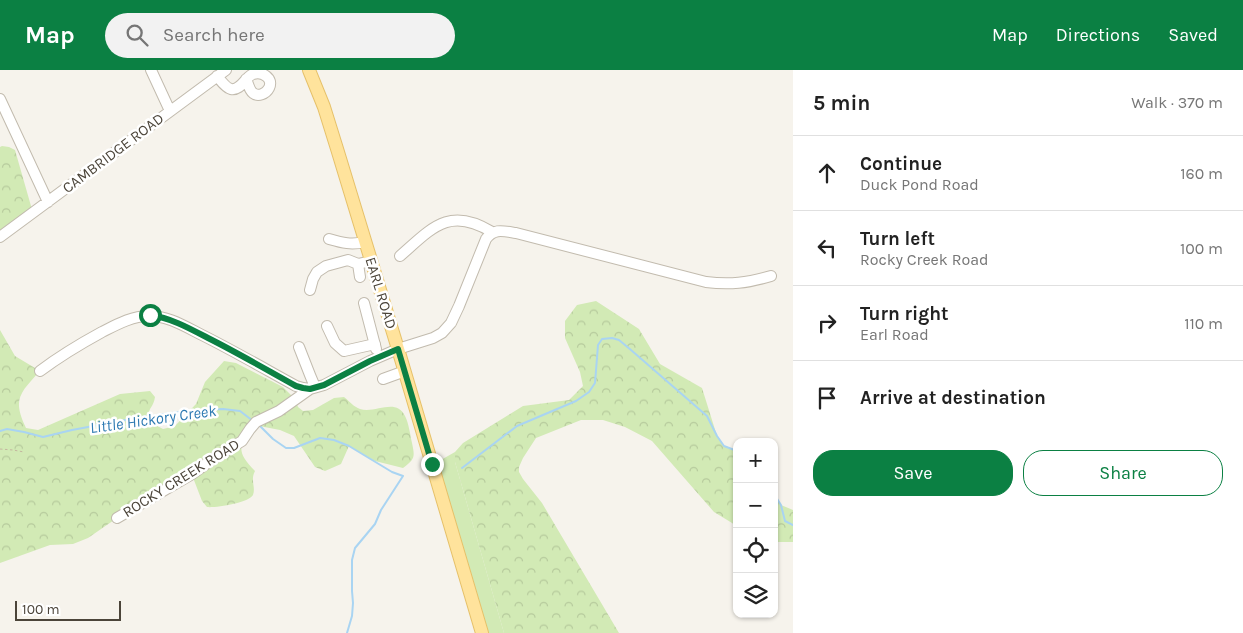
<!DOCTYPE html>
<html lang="en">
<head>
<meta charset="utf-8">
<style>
  :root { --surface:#fff; --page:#f2f2f2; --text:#222; --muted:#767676; --line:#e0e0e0; --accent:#0b8043 }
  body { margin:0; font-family:Karla,sans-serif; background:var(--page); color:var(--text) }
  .controls { position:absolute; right:15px; bottom:15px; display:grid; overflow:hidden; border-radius:10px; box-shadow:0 1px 4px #0004 }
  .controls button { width:45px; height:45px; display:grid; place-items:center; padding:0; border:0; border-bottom:1px solid var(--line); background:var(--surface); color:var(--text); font:25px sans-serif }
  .scale { position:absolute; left:15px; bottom:12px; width:106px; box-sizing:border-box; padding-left:5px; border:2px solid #4b4439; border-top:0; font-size:14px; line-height:18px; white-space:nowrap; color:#4b4439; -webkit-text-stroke:4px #fff; paint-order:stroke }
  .stop { position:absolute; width:15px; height:15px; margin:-11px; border:4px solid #0b8043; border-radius:50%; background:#fff }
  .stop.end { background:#0b8043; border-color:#fff; box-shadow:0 1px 5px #0008 }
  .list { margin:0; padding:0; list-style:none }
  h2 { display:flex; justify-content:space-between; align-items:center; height:65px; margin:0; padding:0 20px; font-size:21px }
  h2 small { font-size:16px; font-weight:400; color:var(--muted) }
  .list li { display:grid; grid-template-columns:32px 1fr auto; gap:15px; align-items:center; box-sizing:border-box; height:75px; padding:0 20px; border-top:1px solid var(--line) }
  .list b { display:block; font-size:19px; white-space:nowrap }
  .list p { margin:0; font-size:16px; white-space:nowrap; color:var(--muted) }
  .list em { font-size:16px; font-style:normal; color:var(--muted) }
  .actions { display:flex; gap:10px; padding:15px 20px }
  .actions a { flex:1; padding:11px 0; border:1px solid var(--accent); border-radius:20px; text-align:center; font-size:18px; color:var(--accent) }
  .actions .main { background:var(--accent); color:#fff }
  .icon { flex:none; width:28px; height:28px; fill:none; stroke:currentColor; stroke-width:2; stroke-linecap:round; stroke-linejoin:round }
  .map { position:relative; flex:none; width:793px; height:563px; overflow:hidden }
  header { display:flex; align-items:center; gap:30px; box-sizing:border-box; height:70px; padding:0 25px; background:var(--accent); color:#fff }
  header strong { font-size:24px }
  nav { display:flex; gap:28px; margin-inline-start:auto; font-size:18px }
  .search { width:350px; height:45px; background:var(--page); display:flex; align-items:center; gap:12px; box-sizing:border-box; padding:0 18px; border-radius:28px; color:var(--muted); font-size:19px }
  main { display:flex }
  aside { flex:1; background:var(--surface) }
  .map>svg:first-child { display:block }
</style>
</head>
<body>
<header>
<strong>Map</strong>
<div class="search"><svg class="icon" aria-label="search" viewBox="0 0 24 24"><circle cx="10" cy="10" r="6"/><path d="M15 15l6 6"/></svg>Search here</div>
<nav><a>Map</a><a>Directions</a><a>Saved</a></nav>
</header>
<main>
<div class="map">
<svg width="793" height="563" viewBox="0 0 793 563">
  <defs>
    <pattern id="forest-crowns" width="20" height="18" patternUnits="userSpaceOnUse" patternTransform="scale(1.25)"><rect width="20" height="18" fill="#d2eab5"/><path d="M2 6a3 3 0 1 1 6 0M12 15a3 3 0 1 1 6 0" fill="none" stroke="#b6ca9c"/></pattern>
  </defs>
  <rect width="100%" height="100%" fill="#f6f3ec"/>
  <path fill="#d2eab5" d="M455,382V392L504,563H482L432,395Z"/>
  <path fill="url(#forest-crowns)" d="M2,76L9,77L15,80L33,143L0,167V77Z
    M596,231L639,259L660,294L702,318L717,366L724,376L737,381V456L714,442L652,371L625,357L603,350H581L536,368L523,388L519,397V402L523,409L542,433L619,563H504L455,392V382L463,373L523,336L569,330L583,316L580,302L565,268V251L577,235Z
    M0,260L15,286L40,301C20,323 12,329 26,358L38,360L120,324L150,321L155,327C153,340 146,337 150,352L163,359L175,356L196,334L205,312L224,291L236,293L283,317L295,329L298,337L303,341L313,340L334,328L344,327C349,331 354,337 360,339C375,344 396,327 405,346C409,354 410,364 412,373C415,387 415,389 403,398L375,391L349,376L341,394L325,401L315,397L294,366L280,360L254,355C239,375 235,381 255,401C250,410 256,417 253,425C249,433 215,438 207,437L202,431L192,405L117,448L88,468L73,474L50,475L0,493Z
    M774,424L781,435L793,440V472H774Z"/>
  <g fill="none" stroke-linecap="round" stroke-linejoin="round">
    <path stroke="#a9d4f2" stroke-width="2" d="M259,355L273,369L286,378H294L320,368L334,370L349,376L392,402L403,406L381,440L375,454L355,478L352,490V521L353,533L352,546L347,563
      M0,361L7,359L24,362L43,367L72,360L142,347L187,341L223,339L240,341L253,351
      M462,398L517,356L576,331L589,322L595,313L598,275L602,269L612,268L619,270L631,280L707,346L717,366L724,376L737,381
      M774,424L781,435L785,451L793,455"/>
    <defs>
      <path id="minor" d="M151,0L170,41
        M217,6C221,11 226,18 231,19C241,21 245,7 253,4C262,1 274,8 269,18C266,24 258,27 253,23C249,20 248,13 246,9
        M0,29L48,132
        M0,167L226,0
        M329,169C343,173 351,175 365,172
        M400,186C432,158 449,136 492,162
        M358,194L360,207
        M310,220L313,209L317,202L326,196L348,190L358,194L371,191
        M364,233L376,279
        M327,256L335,273L344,281L375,274
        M299,277L310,305L315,317
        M40,301C60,286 80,274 102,262C116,255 132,246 148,246C167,245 186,257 202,265C234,281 265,299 296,316L303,318L310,319
        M383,309L405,301
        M117,448L192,404L216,387L242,371L250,359L256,352L279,341L310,319L324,315L370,291L398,279L433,268L442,263L451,253L459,236L486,169C494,158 503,161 516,163L706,212C730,215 747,213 771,206"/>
      <path id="major" d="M309,0L324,37L338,82L398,279L482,563"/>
    </defs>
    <use href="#minor" stroke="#c2bbae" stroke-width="12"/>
    <use href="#major" stroke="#e6c16a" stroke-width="14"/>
    <path stroke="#c4b79f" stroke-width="1" stroke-dasharray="2.5 2.5" stroke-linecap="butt" d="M0,379L13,380L24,382"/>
    <use href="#minor" stroke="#fff" stroke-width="10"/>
    <use href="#major" stroke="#ffe39c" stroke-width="12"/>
  </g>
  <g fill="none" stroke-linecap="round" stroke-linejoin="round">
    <path stroke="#0b8043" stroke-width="6" d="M150,245C171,248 189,258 208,268C238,283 267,300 296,316L303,318L310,319L324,315L370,291L398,279L432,394"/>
  </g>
  <g text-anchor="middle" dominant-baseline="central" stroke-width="5" stroke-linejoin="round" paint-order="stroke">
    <g font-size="15" fill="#4b4439" stroke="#fff">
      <text transform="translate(113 83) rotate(-37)">CAMBRIDGE ROAD</text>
      <text transform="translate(381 223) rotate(73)">EARL ROAD</text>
      <text transform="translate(181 408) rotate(-32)">ROCKY CREEK ROAD</text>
    </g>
    <g font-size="16" font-style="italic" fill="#2e7ab2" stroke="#fff">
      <text transform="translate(153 349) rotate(-8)">Little Hickory Creek</text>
    </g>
  </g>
</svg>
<div class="controls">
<button>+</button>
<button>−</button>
<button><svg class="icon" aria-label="locate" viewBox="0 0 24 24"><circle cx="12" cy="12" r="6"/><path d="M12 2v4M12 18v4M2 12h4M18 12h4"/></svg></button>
<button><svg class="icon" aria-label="layers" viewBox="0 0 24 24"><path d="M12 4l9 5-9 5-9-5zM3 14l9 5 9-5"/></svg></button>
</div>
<div class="scale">100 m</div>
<div class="stop" style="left:150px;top:245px"></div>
<div class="stop end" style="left:432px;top:394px"></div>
</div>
<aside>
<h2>5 min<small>Walk · 370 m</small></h2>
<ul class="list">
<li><svg class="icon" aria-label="ahead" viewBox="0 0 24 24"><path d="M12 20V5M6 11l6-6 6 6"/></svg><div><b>Continue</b><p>Duck Pond Road</p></div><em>160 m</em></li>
<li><svg class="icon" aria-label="left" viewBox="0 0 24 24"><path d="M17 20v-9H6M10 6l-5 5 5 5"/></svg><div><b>Turn left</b><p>Rocky Creek Road</p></div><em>100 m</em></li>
<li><svg class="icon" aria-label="right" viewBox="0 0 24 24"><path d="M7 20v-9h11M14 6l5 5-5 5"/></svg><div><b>Turn right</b><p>Earl Road</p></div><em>110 m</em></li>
<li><svg class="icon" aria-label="arrive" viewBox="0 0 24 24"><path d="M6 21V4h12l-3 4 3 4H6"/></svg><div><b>Arrive at destination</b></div></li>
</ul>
<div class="actions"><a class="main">Save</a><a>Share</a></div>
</aside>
</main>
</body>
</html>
